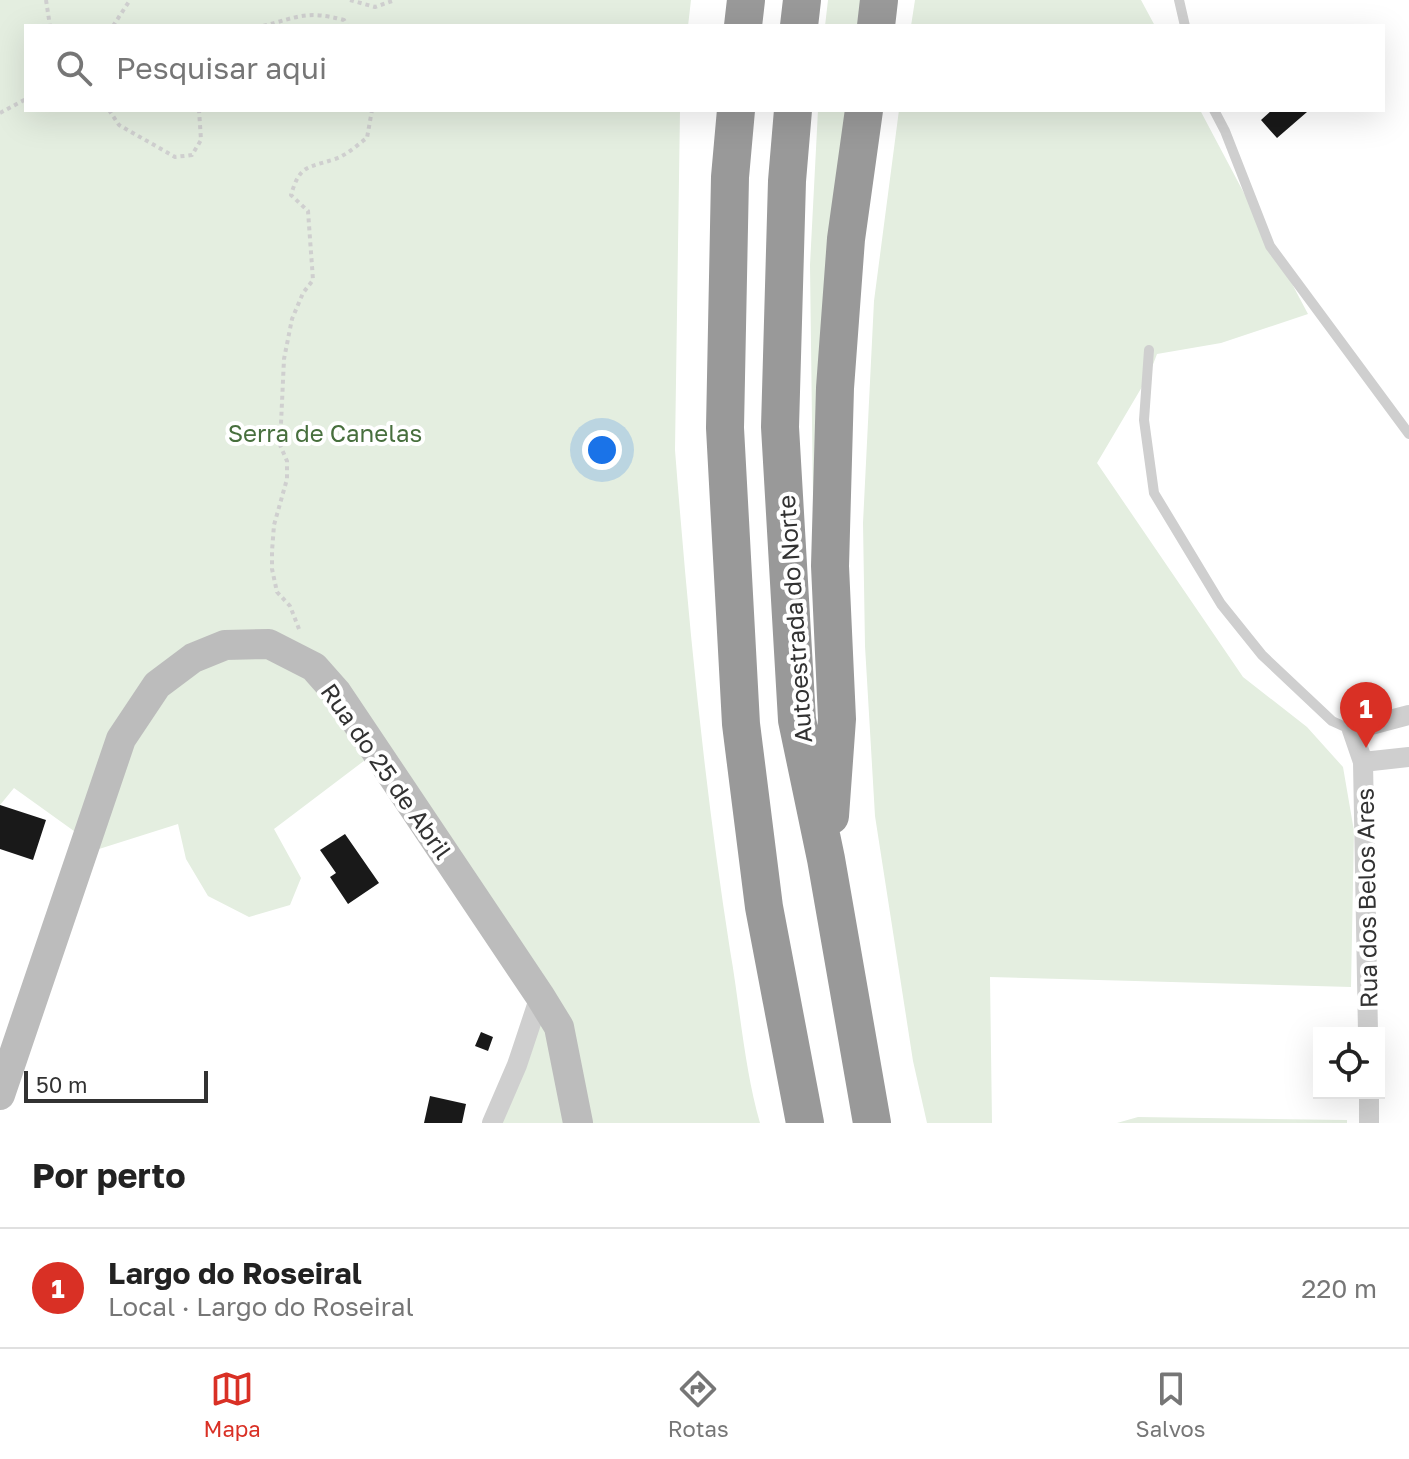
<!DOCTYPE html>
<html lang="pt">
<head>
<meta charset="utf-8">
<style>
  :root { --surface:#fff; --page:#f6f6f6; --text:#222; --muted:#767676; --line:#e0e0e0; --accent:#d93025 }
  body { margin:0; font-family:"Golos Text",sans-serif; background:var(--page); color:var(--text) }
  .controls { position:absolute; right:24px; bottom:24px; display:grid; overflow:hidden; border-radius:0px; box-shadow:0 8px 32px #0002 }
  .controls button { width:72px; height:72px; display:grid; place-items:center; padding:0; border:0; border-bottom:2px solid var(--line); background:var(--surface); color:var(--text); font:40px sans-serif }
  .scale { position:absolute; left:24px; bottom:20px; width:184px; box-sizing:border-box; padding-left:8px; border:4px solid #323232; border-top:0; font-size:22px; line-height:28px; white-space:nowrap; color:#323232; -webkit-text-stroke:6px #fff; paint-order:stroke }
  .you { position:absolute; left:602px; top:450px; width:28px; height:28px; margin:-20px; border:6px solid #fff; border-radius:50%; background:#1a73e8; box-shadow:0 0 0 12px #1a73e833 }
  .badge { display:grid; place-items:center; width:52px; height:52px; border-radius:50%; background:var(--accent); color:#fff; font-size:26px; font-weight:700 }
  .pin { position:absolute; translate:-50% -66px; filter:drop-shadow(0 2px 4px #0008) }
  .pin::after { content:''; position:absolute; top:42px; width:28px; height:24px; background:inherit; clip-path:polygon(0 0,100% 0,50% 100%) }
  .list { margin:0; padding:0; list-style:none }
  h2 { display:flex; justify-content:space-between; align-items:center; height:104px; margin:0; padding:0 32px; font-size:34px }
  h2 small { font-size:26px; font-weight:400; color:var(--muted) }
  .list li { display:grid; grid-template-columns:52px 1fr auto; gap:24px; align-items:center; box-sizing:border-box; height:120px; padding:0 32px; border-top:2px solid var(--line) }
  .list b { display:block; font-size:30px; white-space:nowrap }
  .list p { margin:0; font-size:26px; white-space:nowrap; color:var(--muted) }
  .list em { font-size:26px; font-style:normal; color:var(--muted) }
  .icon { flex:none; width:44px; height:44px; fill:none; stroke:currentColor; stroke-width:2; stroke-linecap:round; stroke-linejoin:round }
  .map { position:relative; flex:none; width:1409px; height:1123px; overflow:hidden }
  .search { position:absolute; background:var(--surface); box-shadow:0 8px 32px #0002; left:24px; right:24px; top:24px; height:88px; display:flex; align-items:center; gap:20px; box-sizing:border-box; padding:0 28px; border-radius:0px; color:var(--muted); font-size:30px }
  .sheet { height:224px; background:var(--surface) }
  nav { display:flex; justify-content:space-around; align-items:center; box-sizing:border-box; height:112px; border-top:2px solid var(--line); background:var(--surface); font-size:22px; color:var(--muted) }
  nav a { display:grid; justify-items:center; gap:4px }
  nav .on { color:var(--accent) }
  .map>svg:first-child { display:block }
</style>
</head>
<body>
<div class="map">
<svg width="1409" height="1123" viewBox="0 0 1409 1123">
  <rect width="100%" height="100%" fill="#fff"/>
  <path fill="#e4eee0" d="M0,0H691L688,26H26V110H680L675,450C688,617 704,784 730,950C740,1007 744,1067 760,1123H501L528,1001L377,751L274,829L301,878L290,905L249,917L208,896L186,859L178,824L99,849L14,788L0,805Z
    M828,0H864L861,26H825Z
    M915,0H1141L1155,26H911Z
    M818,110H848L814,578L810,265Z
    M899,110H1200L1308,314L1221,343L1157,354L1149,375L1097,463L1243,677L1307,727L1343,767L1354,831L1351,987L990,977L992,1123H927L913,1061L875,816L865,646L863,523L874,301Z
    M1138,1117L1347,1120V1123H1117Z"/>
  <path fill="#191919" d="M1272,110H1306L1307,112L1277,138L1261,120Z
    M0,805L46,820L33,860L0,849Z
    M345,834L379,883L348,904L330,877L336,873L320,850Z
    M481,1032L493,1037L488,1051L475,1046Z
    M430,1096L466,1104L462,1123H424Z"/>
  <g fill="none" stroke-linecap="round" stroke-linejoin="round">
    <path stroke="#cfcfcf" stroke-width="4" stroke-dasharray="4 4" stroke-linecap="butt" d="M46,0L50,26
      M350,0L375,7L395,0
      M113,26L130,0
      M263,26C298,17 307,10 344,20L347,26
      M109,110L119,125L175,157L192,155L201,140L199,110
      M0,113L26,99
      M299,629L290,606L277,592L272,569V551L274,525L287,479V461L280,445L284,359L292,319L303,293L313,280L308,211L291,195C300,164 308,168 335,159C347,155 357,145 367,138L372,110"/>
    <path stroke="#cfcfcf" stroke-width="10" d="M1179,0L1185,26
      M1214,110L1225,131L1270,246L1409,434
      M1149,350L1144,420L1154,493L1221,604L1262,655L1332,721L1352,730"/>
    <path stroke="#cfcfcf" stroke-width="20" d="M1363,762L1409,757
      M1368,1033L1363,762L1352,730L1409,715
      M1369,1093V1123
      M492,1123L517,1065L540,996"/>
    <path stroke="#bcbcbc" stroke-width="30" d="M0,1095L121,739L157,685L193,658L225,645L269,644L314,667L337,693L540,996L559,1027L578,1123"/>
    <path stroke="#999" stroke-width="38" d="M743,26L746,0
      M799,26L802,0
      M876,26L879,0
      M736,110L730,177L725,428L741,724L764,907L805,1123
      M793,110L787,181L780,427L797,720L826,859L872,1123
      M830,816L837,719L830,566L835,388L846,239L864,110"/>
  </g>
  <g text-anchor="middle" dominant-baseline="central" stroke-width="8" stroke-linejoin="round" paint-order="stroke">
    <g font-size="24" fill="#476f3d" stroke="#fff">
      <text x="325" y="432">Serra de Canelas</text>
    </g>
    <g font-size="24" fill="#323232" stroke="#fff">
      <text transform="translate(794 619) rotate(-94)">Autoestrada do Norte</text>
      <text transform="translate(387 771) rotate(55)">Rua do 25 de Abril</text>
      <text transform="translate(1366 898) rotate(-91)">Rua dos Belos Ares</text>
    </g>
  </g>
</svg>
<div class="controls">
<button><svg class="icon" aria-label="locate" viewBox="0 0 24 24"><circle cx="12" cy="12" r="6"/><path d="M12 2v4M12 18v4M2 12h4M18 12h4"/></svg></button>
</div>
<div class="scale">50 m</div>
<div class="you"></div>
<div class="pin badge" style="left:1366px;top:748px">1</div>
<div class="search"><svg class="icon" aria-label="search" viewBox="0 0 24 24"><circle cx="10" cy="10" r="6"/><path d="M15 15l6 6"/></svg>Pesquisar aqui</div>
</div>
<section class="sheet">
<h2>Por perto<small></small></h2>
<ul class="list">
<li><span class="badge">1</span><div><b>Largo do Roseiral</b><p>Local · Largo do Roseiral</p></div><em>220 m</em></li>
</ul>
</section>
<nav>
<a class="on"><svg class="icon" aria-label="map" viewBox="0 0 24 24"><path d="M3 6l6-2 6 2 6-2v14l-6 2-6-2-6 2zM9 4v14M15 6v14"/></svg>Mapa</a>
<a><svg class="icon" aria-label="directions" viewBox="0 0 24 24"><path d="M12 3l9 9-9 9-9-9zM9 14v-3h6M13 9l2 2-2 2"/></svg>Rotas</a>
<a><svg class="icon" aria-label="saved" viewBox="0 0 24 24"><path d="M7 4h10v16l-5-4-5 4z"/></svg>Salvos</a>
</nav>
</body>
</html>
